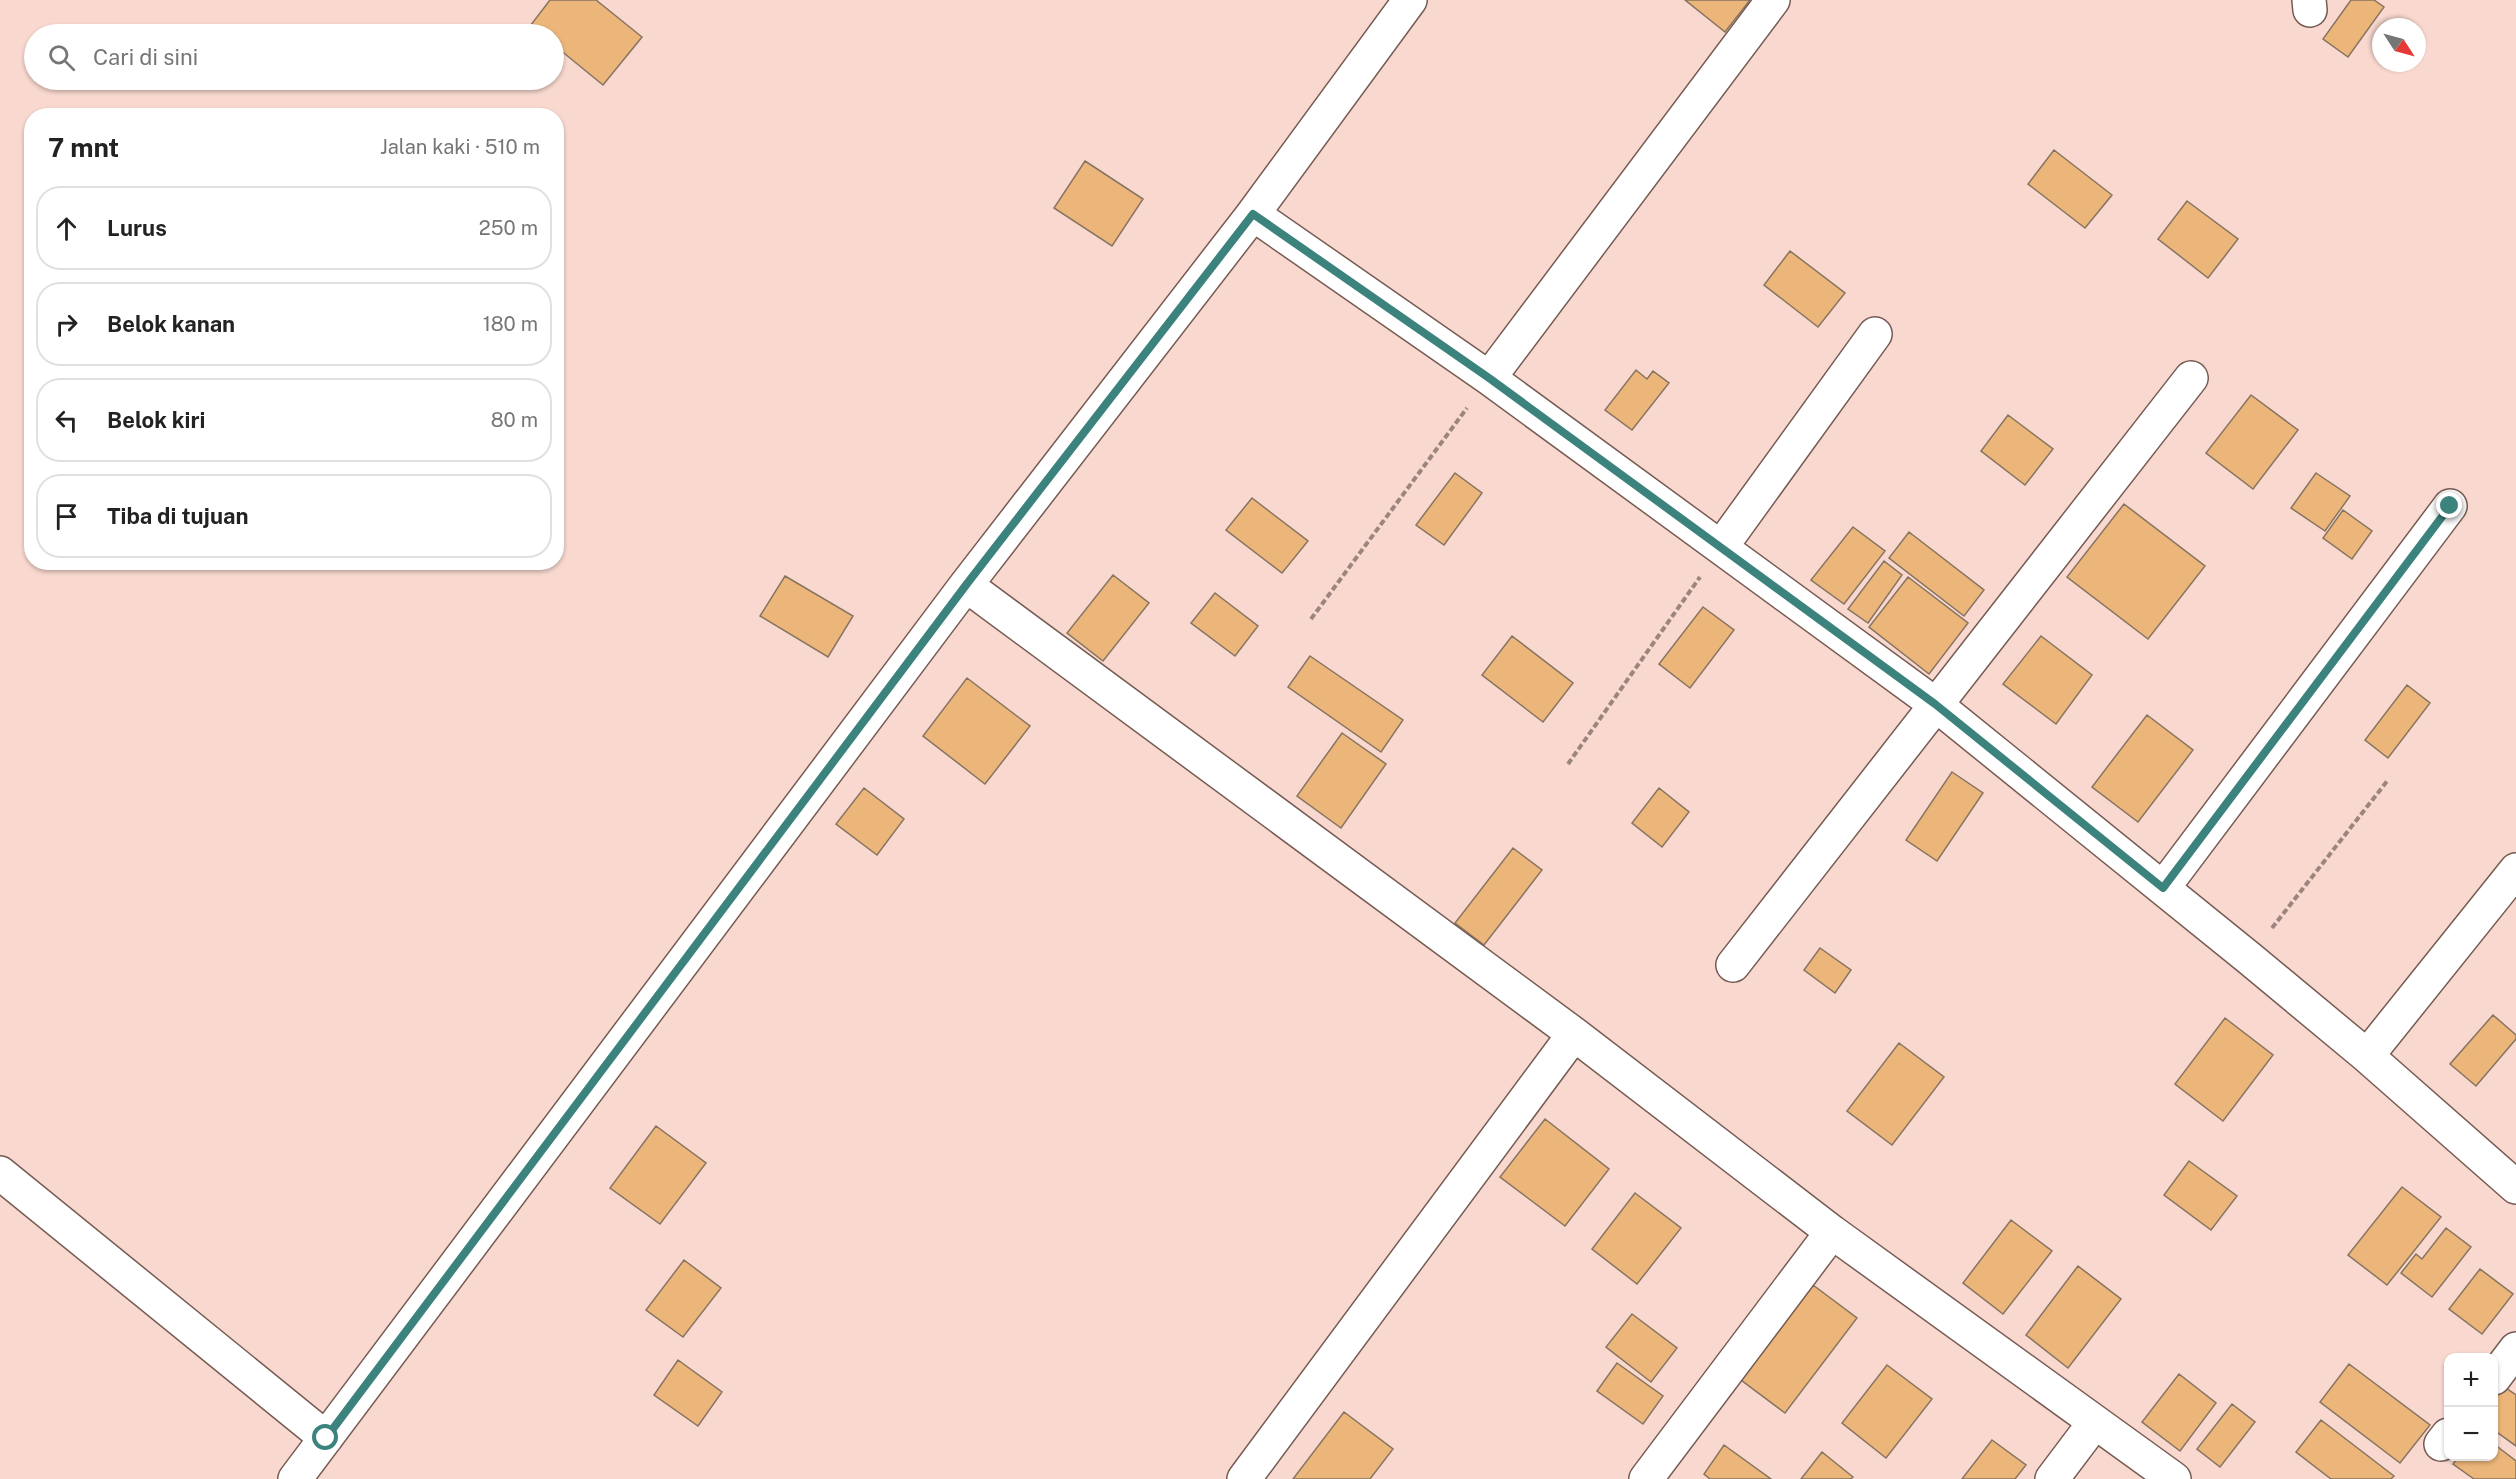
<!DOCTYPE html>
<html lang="id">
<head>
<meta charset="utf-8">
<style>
  :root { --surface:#fff; --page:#f2f2f2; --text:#222; --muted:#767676; --line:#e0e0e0 }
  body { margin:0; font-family:"Public Sans",sans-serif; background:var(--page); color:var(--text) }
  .controls { position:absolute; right:18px; bottom:18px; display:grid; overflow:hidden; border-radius:12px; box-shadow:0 2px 4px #0004 }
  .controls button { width:54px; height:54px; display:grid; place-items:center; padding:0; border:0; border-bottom:2px solid var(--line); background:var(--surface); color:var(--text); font:30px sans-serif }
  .compass { position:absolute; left:2372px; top:18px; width:54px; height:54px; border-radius:50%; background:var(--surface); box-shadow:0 2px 4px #0004; rotate:126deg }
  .stop { position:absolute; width:18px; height:18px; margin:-14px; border:4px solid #3c837e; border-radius:50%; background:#fff }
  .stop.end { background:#3c837e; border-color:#fff; box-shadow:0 2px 6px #0008 }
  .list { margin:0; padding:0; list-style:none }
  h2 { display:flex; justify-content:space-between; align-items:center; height:78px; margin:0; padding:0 24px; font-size:26px }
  h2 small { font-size:20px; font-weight:400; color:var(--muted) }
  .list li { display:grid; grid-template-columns:39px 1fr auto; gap:18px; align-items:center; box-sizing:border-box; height:84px; margin:0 12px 12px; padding:0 12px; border:2px solid var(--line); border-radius:24px }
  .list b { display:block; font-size:22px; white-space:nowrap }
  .list em { font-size:20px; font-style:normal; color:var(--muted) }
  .icon { flex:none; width:33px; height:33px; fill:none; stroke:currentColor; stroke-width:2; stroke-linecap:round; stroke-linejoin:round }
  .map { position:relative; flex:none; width:2516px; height:1479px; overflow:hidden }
  .search { position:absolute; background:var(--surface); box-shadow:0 2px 4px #0004; left:24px; top:24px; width:540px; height:66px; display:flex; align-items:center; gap:15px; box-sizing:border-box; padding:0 21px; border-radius:33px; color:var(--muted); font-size:22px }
  .panel { position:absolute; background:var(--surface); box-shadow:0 2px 4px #0004; left:24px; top:108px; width:540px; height:462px; border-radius:24px }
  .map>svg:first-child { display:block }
</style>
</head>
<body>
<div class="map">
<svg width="2516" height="1479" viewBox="0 0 2516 1479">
  <rect width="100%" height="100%" fill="#f8d8cf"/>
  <path fill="#ecb57a" stroke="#877460" stroke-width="1.5" d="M550,0H596L642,37L603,85L554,45V34H540L530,26Z
    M1685,0H1750L1725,32Z
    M2351,0H2374L2384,7L2348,57L2323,39Z
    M2054,150L2112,195L2085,228L2028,184Z
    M1085,161L1143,199L1112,246L1054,208Z
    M2187,201L2238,239L2208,278L2158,239Z
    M1790,251L1845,293L1818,327L1764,285Z
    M1636,370L1647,379L1653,371L1669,383L1632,430L1605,410Z
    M2251,395L2298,430L2253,489L2206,453Z
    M2008,415L2053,449L2025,485L1981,451Z
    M1455,473L1482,493L1444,545L1416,525Z
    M2316,473L2350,496L2325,531L2291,508Z
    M1252,498L1308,541L1282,573L1226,530Z
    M2124,504L2205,566L2148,639L2067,577Z
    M2343,510L2372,531L2352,559L2323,538Z
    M1853,527L1885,551L1844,604L1811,580Z
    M1909,532L1984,590L1964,616L1889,558Z
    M1884,561L1902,575L1868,623L1848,609Z
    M1113,575L1149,603L1103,661L1067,633Z
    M785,576L853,616L828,657L760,616Z
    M1908,577L1968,623L1929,674L1869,627Z
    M1215,593L1258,626L1235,656L1191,623Z
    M1703,607L1734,630L1690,688L1659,664Z
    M1512,636L1573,683L1543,722L1482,675Z
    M2041,636L2092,675L2056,724L2003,684Z
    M1310,656L1403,720L1381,752L1288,687Z
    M967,678L1030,726L985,784L923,736Z
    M2407,685L2430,703L2388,758L2365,740Z
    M2147,715L2193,750L2138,822L2092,787Z
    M1342,733L1386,764L1341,828L1297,796Z
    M1952,772L1983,793L1937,861L1906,840Z
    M864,788L904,819L877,855L836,824Z
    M1659,788L1689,812L1662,847L1632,823Z
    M1513,848L1542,870L1484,945L1455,923Z
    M1820,948L1851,970L1835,993L1804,970Z
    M2493,1015L2516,1035V1039L2476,1086L2450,1064Z
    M2225,1018L2273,1055L2223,1121L2175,1084Z
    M1899,1043L1944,1077L1892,1145L1847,1111Z
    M1545,1119L1609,1169L1565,1226L1500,1177Z
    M656,1126L706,1163L660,1224L610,1188Z
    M2189,1161L2237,1196L2211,1230L2164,1195Z
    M2402,1187L2441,1217L2387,1285L2348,1255Z
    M1635,1193L1681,1228L1637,1284L1592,1249Z
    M2011,1220L2052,1251L2003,1314L1963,1283Z
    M2446,1228L2471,1247L2432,1297L2401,1273L2416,1254L2422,1259Z
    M684,1260L721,1288L683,1337L646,1310Z
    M2078,1266L2121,1299L2068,1368L2026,1335Z
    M2480,1269L2513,1294L2482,1334L2449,1309Z
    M1813,1285L1857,1318L1785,1413L1741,1380Z
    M1632,1314L1677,1348L1651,1382L1606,1347Z
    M678,1360L722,1392L698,1426L654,1395Z
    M1617,1363L1663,1396L1643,1424L1597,1391Z
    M2349,1364L2430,1425L2400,1463L2320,1402Z
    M1887,1365L1932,1399L1886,1458L1842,1423Z
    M2179,1374L2216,1403L2180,1451L2142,1422Z
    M2500,1384L2516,1395V1446L2494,1430V1393Z
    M2232,1404L2255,1422L2220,1467L2197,1449Z
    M1344,1412L1393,1449L1370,1479H1293Z
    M2321,1420L2394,1476L2391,1479H2331L2296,1452Z
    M1992,1440L2026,1465L2015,1479H1962Z
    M2494,1444L2516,1461V1479H2474L2453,1464L2459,1456H2494Z
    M1724,1445L1771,1479H1710L1704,1474Z
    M1822,1452L1853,1477L1851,1479H1801Z"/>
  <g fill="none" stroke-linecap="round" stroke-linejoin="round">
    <defs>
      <path id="minor" d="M1410,0L1253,214L1489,378L1935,704L2249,958L2367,1056L2516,1187
        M2309,0L2310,10
        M1489,378L1773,0
        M1721,547L1875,334
        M966,585L1574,1034L1832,1232L2174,1479
        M2163,888L2450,506
        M1733,965L2191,378
        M2367,1056L2516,870
        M0,1173L326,1438
        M2494,1378L2516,1349
        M2441,1444L2448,1435
        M295,1479L966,585L1253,214
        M1244,1479L1574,1034
        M1646,1479L1832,1232
        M2052,1479L2095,1422"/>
    </defs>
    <use href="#minor" stroke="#765b53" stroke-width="36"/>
    <path stroke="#9c857f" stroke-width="4" stroke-dasharray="6 3" stroke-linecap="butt" d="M1311,619L1467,408
      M1568,764L1700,577
      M2272,928L2388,780"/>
    <use href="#minor" stroke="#fff" stroke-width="33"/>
  </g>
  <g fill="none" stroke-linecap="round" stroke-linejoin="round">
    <path stroke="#3c837e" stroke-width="8" d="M326,1438L966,585L1253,214L1489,378L1935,704L2163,888L2450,506"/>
  </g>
</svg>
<div class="controls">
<button>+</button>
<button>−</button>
</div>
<svg class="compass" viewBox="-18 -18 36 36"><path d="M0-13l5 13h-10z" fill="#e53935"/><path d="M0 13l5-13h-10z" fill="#767676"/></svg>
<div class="stop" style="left:326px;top:1438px"></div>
<div class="stop end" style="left:2450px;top:506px"></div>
<div class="search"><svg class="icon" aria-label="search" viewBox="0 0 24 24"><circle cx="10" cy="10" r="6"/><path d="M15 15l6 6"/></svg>Cari di sini</div>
<section class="panel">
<h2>7 mnt<small>Jalan kaki · 510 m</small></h2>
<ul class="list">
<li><svg class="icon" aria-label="ahead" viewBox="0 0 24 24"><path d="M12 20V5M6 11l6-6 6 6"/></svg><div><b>Lurus</b></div><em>250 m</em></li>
<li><svg class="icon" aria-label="right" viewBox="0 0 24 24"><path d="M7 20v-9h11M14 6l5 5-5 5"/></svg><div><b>Belok kanan</b></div><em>180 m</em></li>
<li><svg class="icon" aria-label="left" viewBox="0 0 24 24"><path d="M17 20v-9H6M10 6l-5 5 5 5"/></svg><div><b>Belok kiri</b></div><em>80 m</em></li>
<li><svg class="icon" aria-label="arrive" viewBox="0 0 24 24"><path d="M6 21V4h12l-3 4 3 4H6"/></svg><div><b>Tiba di tujuan</b></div></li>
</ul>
</section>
</div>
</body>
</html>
